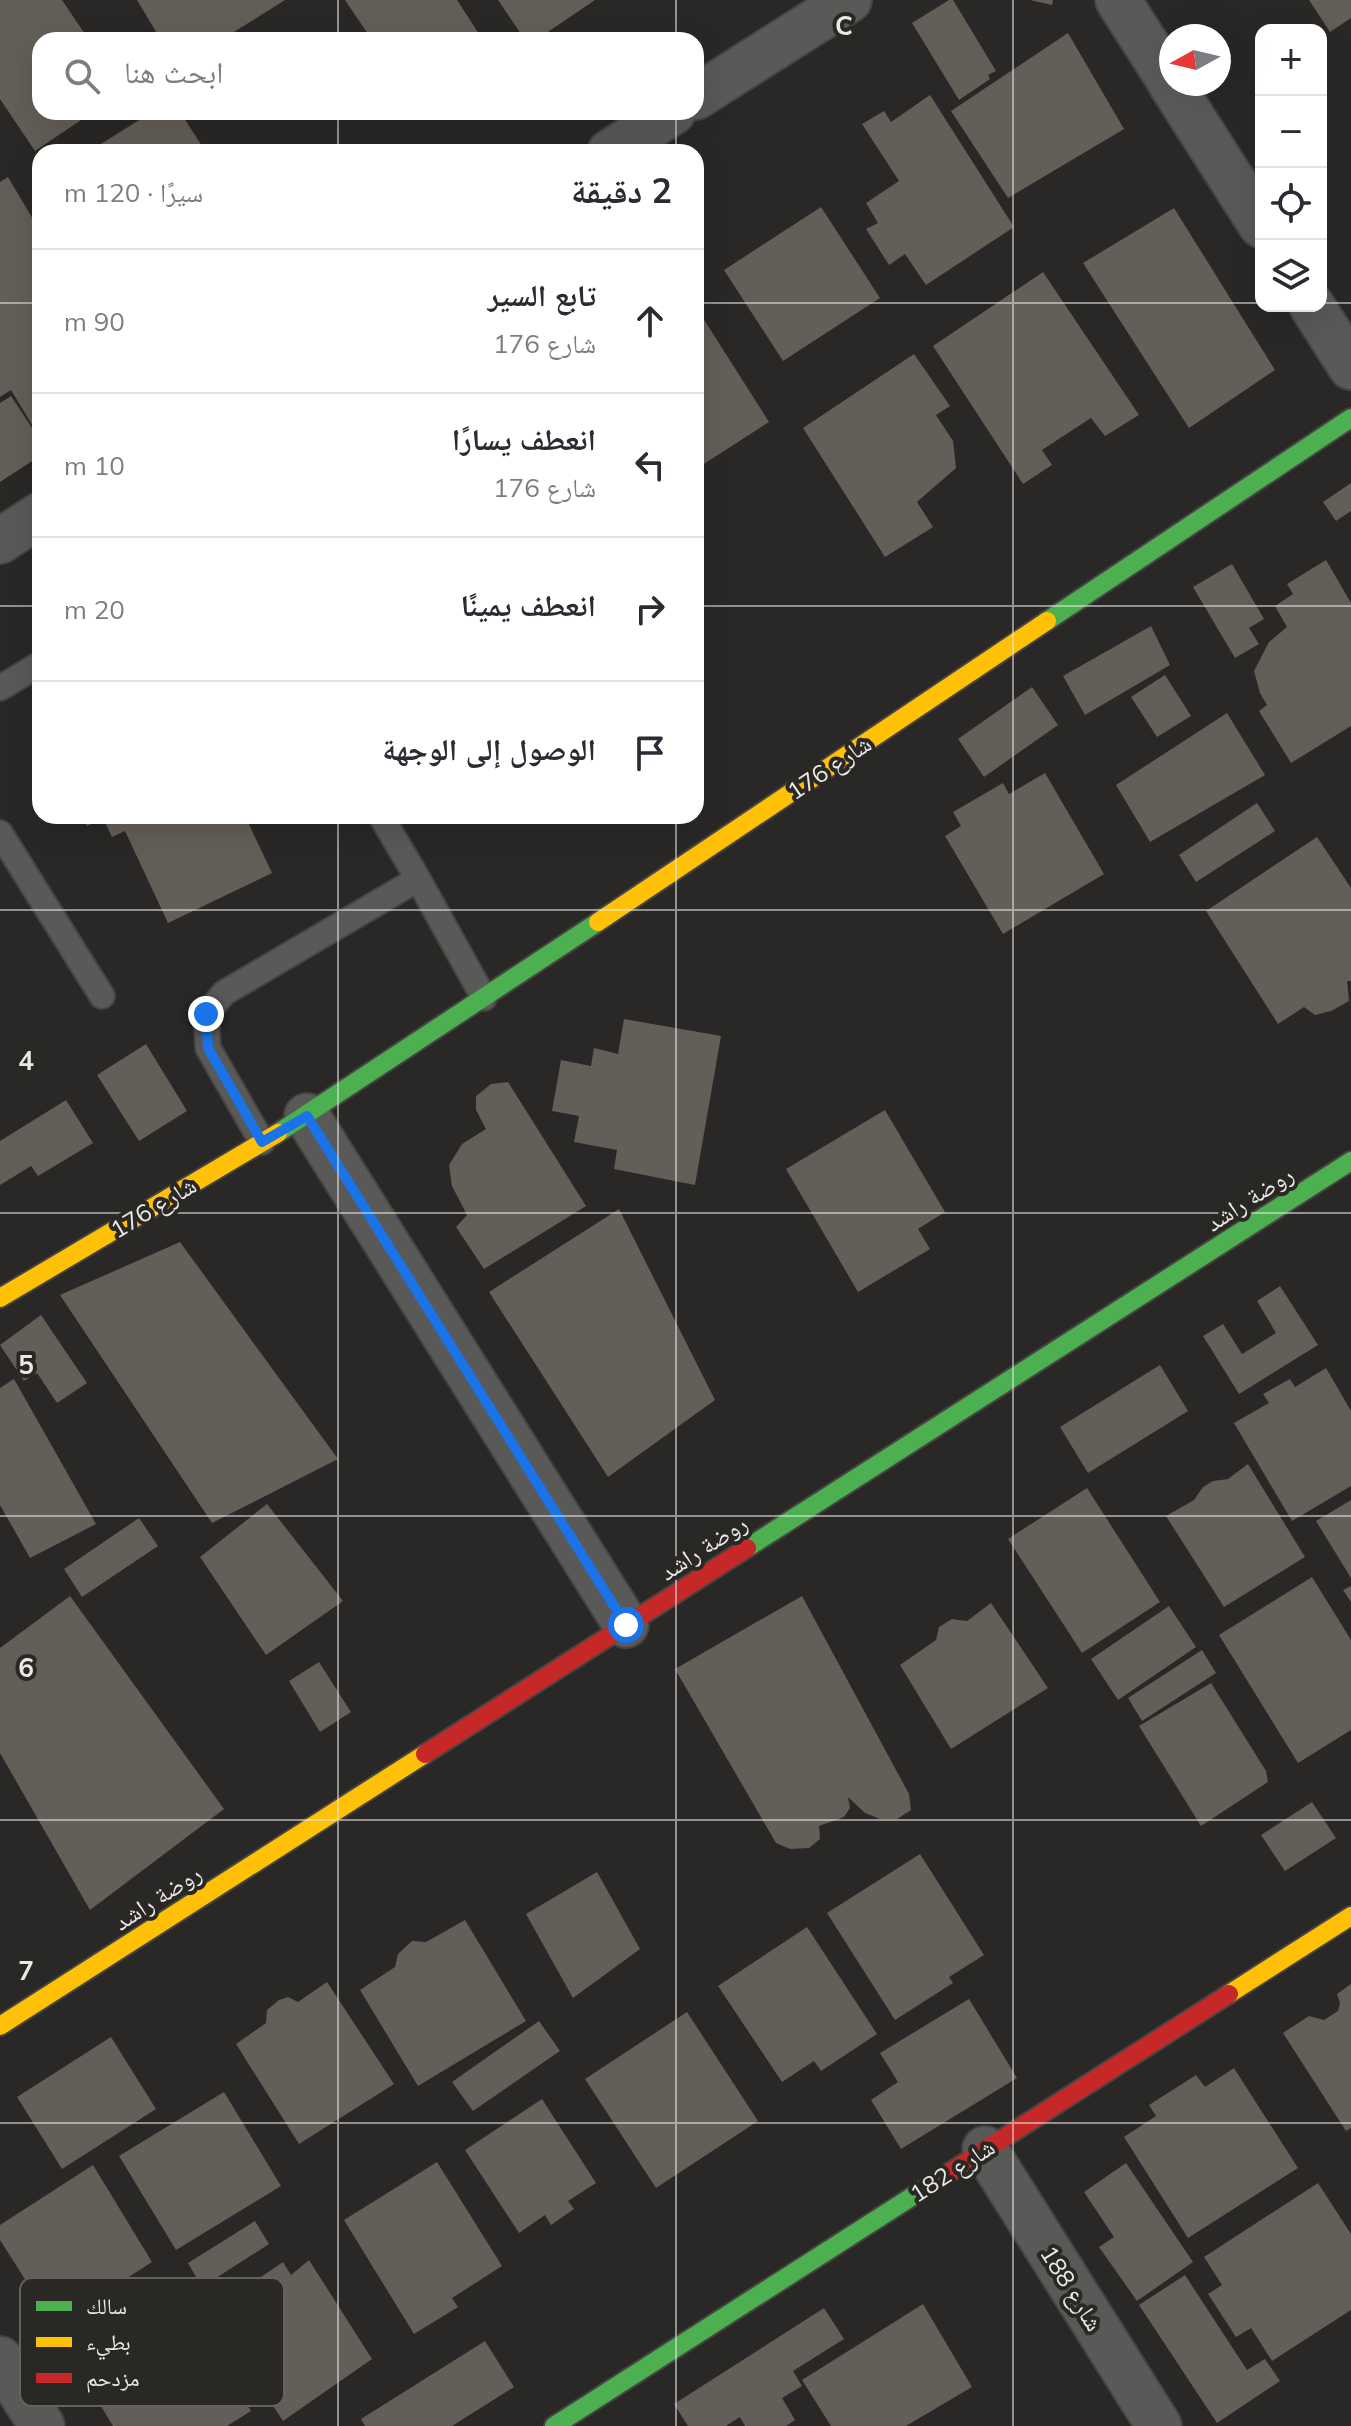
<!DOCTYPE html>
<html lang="ar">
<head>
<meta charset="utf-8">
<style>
  :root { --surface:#fff; --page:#f7f7f7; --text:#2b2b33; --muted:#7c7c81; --line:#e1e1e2 }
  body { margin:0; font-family:Mulish,"Noto Naskh Arabic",sans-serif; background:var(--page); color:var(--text); direction:rtl }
  .controls { position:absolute; right:24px; top:24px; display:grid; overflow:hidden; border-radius:16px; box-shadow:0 8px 32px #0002 }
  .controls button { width:72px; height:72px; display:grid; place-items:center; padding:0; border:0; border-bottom:2px solid var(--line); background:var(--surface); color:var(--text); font:40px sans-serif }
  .compass { position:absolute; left:1159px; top:24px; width:72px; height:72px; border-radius:50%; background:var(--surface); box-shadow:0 8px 32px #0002; rotate:262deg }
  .stop { position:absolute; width:24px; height:24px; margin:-18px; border:6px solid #1a73e8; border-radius:50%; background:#fff }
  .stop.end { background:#1a73e8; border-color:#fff; box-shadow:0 2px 8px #0008 }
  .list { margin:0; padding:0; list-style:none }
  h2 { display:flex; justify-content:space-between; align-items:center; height:104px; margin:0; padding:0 32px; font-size:34px }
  h2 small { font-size:26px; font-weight:400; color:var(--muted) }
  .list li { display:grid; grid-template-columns:52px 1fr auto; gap:24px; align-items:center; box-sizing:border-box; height:144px; padding:0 32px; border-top:2px solid var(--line) }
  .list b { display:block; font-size:30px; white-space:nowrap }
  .list p { margin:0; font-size:26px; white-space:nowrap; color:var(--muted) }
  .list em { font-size:26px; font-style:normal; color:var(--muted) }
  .icon { flex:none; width:44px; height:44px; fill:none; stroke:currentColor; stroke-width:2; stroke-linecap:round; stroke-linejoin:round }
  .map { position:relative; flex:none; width:1351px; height:2426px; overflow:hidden; direction:ltr }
  .search { position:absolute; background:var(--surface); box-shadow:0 8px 32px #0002; left:32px; top:32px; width:672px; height:88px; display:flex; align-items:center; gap:20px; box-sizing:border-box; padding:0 28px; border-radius:24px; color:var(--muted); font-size:30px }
  .panel { position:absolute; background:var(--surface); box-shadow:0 8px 32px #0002; left:32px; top:144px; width:672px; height:680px; border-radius:24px; direction:rtl }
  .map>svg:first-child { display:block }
</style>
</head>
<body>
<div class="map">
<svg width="1351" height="2426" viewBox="0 0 1351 2426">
  <rect width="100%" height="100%" fill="#292826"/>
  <path fill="#635e57" d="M0,0H62L89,40H40V112H93L35,151L0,99Z
    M137,0H285L221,40H161Z
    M345,0H457L483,40H372Z
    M498,0H595L536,40H525Z
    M949,0H953L996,71L988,75L990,79L959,100L912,23Z
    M1030,0H1053L1052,5Z
    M1309,0H1351V18L1330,32Z
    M1068,33L1124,129L1008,198L951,111Z
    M930,95L1014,227L926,285L905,254L889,265L866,229L878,223L866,203L899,181L862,124L884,111L891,122Z
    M152,112H180L206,152H88Z
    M8,177L40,231V424L34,428L11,390L0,397V182Z
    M821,207L880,298L783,361L724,270Z
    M1174,208L1275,370L1189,428L1083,263Z
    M1043,272L1139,415L1105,436L1091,418L1042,450L1052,465L1023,484L933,346Z
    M696,307L769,422L696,469Z
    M914,354L950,406L936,415L953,441L956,468L917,502L933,527L885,557L803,428Z
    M11,396L40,440V456L0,482V403Z
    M1351,483V511L1336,521L1323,502Z
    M1326,560L1351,603V726L1291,763L1259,711L1267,705L1260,693L1254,671L1269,642L1287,627L1275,606L1293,594L1287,584Z
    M1232,564L1264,619L1249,628L1259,644L1235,658L1193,587Z
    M1151,626L1170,665L1085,715L1063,676Z
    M1165,675L1191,716L1157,737L1131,697Z
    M1032,687L1058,725L984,777L958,739Z
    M1227,713L1265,775L1150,842L1116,785Z
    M1045,773L1104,874L1003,934L945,836L961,826L953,812L1003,783L1009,794Z
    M1257,803L1275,831L1196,882L1179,855Z
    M82,816H245L272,873L168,923L125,831L112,837L103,818L87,826Z
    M1317,837L1351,888V981H1347L1349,1001L1331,1011L1315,1015L1304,1007L1278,1024L1206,911Z
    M624,1019L721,1036L695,1185L614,1169L617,1150L574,1142L579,1116L552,1111L561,1060L591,1066L594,1048L618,1054Z
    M146,1044L187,1111L139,1141L97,1075Z
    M508,1082L586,1206L484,1269L456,1227L467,1215L452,1186L449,1165L462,1144L486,1129L476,1110V1096L491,1084Z
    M66,1100L93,1143L38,1176L31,1166L0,1185V1141Z
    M885,1110L945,1212L918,1229L930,1249L858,1292L786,1169Z
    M619,1209L715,1400L608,1477L489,1292Z
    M180,1242L338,1459L212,1523L60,1295Z
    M1280,1286L1318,1345L1239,1394L1203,1336L1223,1324L1242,1354L1276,1333L1257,1301Z
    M41,1315L87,1383L57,1403L37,1373L24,1381L0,1345Z
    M1160,1365L1188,1411L1088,1473L1060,1427Z
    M1326,1368L1351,1411V1486L1292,1521L1234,1423L1269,1403L1263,1394L1290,1379L1295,1387Z
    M14,1379L96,1524L30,1558L0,1505V1388Z
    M1248,1464L1305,1557L1224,1607L1166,1516L1194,1500L1203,1487L1213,1481L1228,1479Z
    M1087,1488L1160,1602L1082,1653L1008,1539Z
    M1351,1500V1578L1316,1521Z
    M267,1504L343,1601L266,1655L200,1557Z
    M139,1518L158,1546L82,1597L64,1569Z
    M1312,1577L1351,1640V1730L1298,1763L1219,1635Z
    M1351,1586V1602L1343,1590Z
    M70,1596L224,1809L90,1910L0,1753V1648Z
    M802,1596L909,1794L911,1810L897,1819H880L865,1813L848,1797L850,1808L844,1817L819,1826L820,1839L809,1848L790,1849L776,1843L675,1669Z
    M991,1603L1048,1688L951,1749L900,1665L936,1640L939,1627L952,1619L967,1621Z
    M1169,1606L1196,1647L1118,1700L1091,1659Z
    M1202,1650L1216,1673L1142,1721L1128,1698Z
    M319,1662L351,1712L320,1732L289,1681Z
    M1211,1683L1266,1771L1268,1782L1201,1826L1139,1726Z
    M1312,1802L1336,1838L1285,1871L1261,1835Z
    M920,1854L984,1955L949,1977L953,1983L895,2020L827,1913Z
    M597,1872L640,1949L573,1998L526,1914Z
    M465,1920L526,2021L418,2086L360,1990L395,1967L398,1954L412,1941L426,1942Z
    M807,1927L877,2034L821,2071L814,2061L782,2082L718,1986Z
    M327,1982L394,2084L299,2144L236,2044L266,2023L267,2010L279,2000L288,1997L298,2002Z
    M1351,1984V2128L1346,2131L1283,2033L1309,2016L1324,2020L1338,2011L1340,2003L1337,1994Z
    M969,1999L1017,2078L901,2149L871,2100L898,2082L880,2053Z
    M687,2012L758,2121L656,2188L585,2079Z
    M539,2021L560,2051L473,2111L452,2082Z
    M111,2037L156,2109L62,2169L17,2097Z
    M1234,2068L1298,2168L1188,2238L1124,2137L1156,2116L1149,2105L1196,2075L1205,2087Z
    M224,2092L281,2186L176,2250L119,2156Z
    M542,2099L596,2183L568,2201L574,2209L551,2225L545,2215L519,2233L465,2150Z
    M437,2162L502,2266L452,2298L458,2307L414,2334L344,2220Z
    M1126,2163L1193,2262L1137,2301L1099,2247L1114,2237L1084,2192Z
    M93,2165L152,2262L54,2325L0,2240V2225Z
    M1318,2183L1351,2234V2310L1272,2361L1251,2328L1236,2337L1208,2294L1222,2285L1204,2257Z
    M255,2221L269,2244L202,2287L188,2263Z
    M309,2260L372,2359L283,2421L211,2311L283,2262L291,2275Z
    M1185,2275L1247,2370L1265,2359L1280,2381L1217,2423L1139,2305Z
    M923,2304L972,2387L906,2426H831L802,2380Z
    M824,2308L844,2339L793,2371L802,2386L782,2398L795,2420L786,2426H745L740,2417L726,2426H688L674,2404Z
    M187,2316L251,2411L227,2426H113L85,2380Z
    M485,2341L514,2387L452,2426H365L361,2419Z"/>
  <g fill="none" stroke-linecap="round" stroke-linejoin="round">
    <defs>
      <path id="lane" d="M0,688L40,664
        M381,816L418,879
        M0,833L102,996
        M262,1142L208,1048L206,1014L224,993L418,879L484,998"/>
      <path id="street" d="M1118,0L1171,83
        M1171,84L1261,225
        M696,97L849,0
        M610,152L673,112
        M1312,306L1351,367
        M0,541L40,515
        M307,1116L626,1625
        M985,2149L1159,2426
        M0,2359L42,2426"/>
      <path id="fast" d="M1047,621L1351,418
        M278,1133L598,922
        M747,1548L1351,1161
        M554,2426L941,2178"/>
      <path id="slow" d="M598,922L1047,621
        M0,1298L278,1133
        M1229,1994L1351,1916
        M0,2026L425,1754"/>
      <path id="jam" d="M425,1754L747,1548
        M941,2178L1229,1994"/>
    </defs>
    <use href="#lane" stroke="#454442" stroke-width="28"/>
    <use href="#street" stroke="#454442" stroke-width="48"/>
    <use href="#fast" stroke="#454442" stroke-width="22"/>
    <use href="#slow" stroke="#454442" stroke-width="22"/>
    <use href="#jam" stroke="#454442" stroke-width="22"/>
    <use href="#lane" stroke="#595958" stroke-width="24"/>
    <use href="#street" stroke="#595958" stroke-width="44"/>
    <use href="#fast" stroke="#4caf50" stroke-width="18"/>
    <use href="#slow" stroke="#ffc107" stroke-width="18"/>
    <use href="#jam" stroke="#c62828" stroke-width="18"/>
  </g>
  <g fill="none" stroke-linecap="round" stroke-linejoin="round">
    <path stroke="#1a73e8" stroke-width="10" d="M206,1014L208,1048L262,1142L307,1116L626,1625"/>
  </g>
  <path fill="none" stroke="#ebe9e8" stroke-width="2" stroke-opacity="0.55" d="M338,0V40M676,0V40M1013,0V2426M338,112V152M676,112V152M0,303H40M696,303H1261M1321,303H1351M0,606H40M696,606H1351M338,816V2426M676,816V2426M0,910H1351M0,1213H1351M0,1516H1351M0,1820H1351M0,2123H1351"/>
  <g text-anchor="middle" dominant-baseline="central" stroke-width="8" stroke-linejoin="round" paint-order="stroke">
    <g font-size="24" fill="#ebe9e8" stroke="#2a2825">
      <text transform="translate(829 767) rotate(-34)">شارع 176</text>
      <text transform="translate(1249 1198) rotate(-33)">روضة راشد</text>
      <text transform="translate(153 1207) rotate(-31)">شارع 176</text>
      <text transform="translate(703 1547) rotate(-33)">روضة راشد</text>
      <text transform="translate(157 1897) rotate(-33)">روضة راشد</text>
      <text transform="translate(952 2170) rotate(-33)">شارع 182</text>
      <text transform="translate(1072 2288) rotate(58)">شارع 188</text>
    </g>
  </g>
  <rect x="20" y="2278" width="264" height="128" rx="12" fill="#2a2825" stroke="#646260" stroke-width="2"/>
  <rect x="36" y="2301" width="36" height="10" fill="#4caf50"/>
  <rect x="36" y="2337" width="36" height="10" fill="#ffc107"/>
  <rect x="36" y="2373" width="36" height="10" fill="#c62828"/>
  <g font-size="22" fill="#ebe9e8">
    <text x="86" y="2314">سالك</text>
    <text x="86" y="2350">بطيء</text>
    <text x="86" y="2386">مزدحم</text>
  </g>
  <g font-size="26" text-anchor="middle" font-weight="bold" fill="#ebe9e8" stroke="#2a2825" stroke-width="8" stroke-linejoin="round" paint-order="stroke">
    <text x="844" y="35">C</text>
    <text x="26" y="1070">4</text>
    <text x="26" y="1374">5</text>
    <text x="26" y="1677">6</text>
    <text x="26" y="1980">7</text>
  </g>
</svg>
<div class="controls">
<button>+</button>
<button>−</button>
<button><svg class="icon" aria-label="locate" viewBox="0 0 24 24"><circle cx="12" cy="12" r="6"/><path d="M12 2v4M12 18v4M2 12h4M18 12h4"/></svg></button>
<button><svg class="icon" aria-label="layers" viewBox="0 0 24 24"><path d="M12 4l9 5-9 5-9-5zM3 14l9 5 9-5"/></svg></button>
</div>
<svg class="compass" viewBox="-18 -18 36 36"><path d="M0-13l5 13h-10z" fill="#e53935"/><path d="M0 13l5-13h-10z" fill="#7c7c81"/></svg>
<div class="stop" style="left:626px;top:1625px"></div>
<div class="stop end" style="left:206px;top:1014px"></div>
<div class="search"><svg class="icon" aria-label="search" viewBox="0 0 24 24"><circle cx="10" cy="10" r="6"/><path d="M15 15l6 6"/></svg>ابحث هنا</div>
<section class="panel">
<h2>2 دقيقة<small>سيرًا · 120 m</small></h2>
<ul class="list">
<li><svg class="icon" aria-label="ahead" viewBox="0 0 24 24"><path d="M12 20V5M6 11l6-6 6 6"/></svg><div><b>تابع السير</b><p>شارع 176</p></div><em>90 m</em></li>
<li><svg class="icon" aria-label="left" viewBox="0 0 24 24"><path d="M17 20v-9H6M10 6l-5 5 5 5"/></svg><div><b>انعطف يسارًا</b><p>شارع 176</p></div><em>10 m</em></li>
<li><svg class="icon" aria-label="right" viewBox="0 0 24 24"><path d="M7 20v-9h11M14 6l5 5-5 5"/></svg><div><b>انعطف يمينًا</b></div><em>20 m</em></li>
<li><svg class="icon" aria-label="arrive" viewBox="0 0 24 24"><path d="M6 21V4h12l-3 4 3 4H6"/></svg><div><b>الوصول إلى الوجهة</b></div></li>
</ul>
</section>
</div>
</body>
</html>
